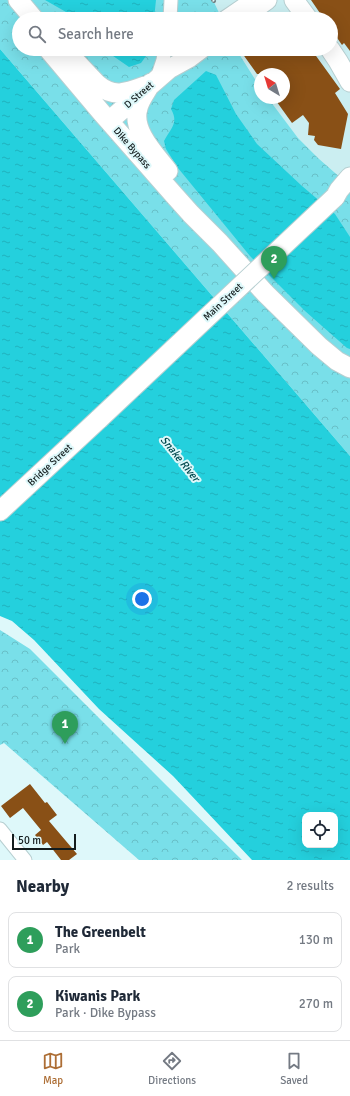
<!DOCTYPE html>
<html lang="en">
<head>
<meta charset="utf-8">
<style>
  :root { --surface:#fff; --page:#f2f2f3; --text:#1f2937; --muted:#747a83; --line:#e0e1e3; --accent:#ad6e35 }
  body { margin:0; font-family:Signika,sans-serif; background:var(--page); color:var(--text) }
  .controls { position:absolute; right:12px; bottom:12px; display:grid; overflow:hidden; border-radius:8px; box-shadow:0 4px 16px #0002 }
  .controls button { width:36px; height:36px; display:grid; place-items:center; padding:0; border:0; border-bottom:1px solid var(--line); background:var(--surface); color:var(--text); font:20px sans-serif }
  .compass { position:absolute; left:254px; top:68px; width:36px; height:36px; border-radius:50%; background:var(--surface); box-shadow:0 4px 16px #0002; rotate:322deg }
  .scale { position:absolute; left:12px; bottom:10px; width:64px; box-sizing:border-box; padding-left:4px; border:2px solid #131c1d; border-top:0; font-size:11px; line-height:14px; white-space:nowrap; color:#131c1d; -webkit-text-stroke:3px #def8fa; paint-order:stroke }
  .you { position:absolute; left:142px; top:599px; width:14px; height:14px; margin:-10px; border:3px solid #fff; border-radius:50%; background:#1a73e8; box-shadow:0 0 0 6px #1a73e833 }
  .badge { display:grid; place-items:center; width:26px; height:26px; border-radius:50%; background:var(--accent); color:#fff; font-size:13px; font-weight:700 }
  .pin { position:absolute; translate:-50% -33px; filter:drop-shadow(0 1px 2px #0008) }
  .pin::after { content:''; position:absolute; top:21px; width:14px; height:12px; background:inherit; clip-path:polygon(0 0,100% 0,50% 100%) }
  .list { margin:0; padding:0; list-style:none }
  h2 { display:flex; justify-content:space-between; align-items:center; height:52px; margin:0; padding:0 16px; font-size:17px }
  h2 small { font-size:13px; font-weight:400; color:var(--muted) }
  .list li { display:grid; grid-template-columns:26px 1fr auto; gap:12px; align-items:center; box-sizing:border-box; height:56px; margin:0 8px 8px; padding:0 8px; border:1px solid var(--line); border-radius:8px }
  .list b { display:block; font-size:15px; white-space:nowrap }
  .list p { margin:0; font-size:13px; white-space:nowrap; color:var(--muted) }
  .list em { font-size:13px; font-style:normal; color:var(--muted) }
  .icon { flex:none; width:22px; height:22px; fill:none; stroke:currentColor; stroke-width:2; stroke-linecap:round; stroke-linejoin:round }
  .map { position:relative; flex:none; width:350px; height:860px; overflow:hidden }
  .search { position:absolute; background:var(--surface); box-shadow:0 4px 16px #0002; left:12px; right:12px; top:12px; height:44px; display:flex; align-items:center; gap:10px; box-sizing:border-box; padding:0 14px; border-radius:22px; color:var(--muted); font-size:15px }
  .sheet { height:180px; background:var(--surface) }
  nav { display:flex; justify-content:space-around; align-items:center; box-sizing:border-box; height:56px; border-top:1px solid var(--line); background:var(--surface); font-size:11px; color:var(--muted) }
  nav a { display:grid; justify-items:center; gap:2px }
  nav .on { color:var(--accent) }
  .map>svg:first-child { display:block }
</style>
</head>
<body>
<div class="map">
<svg width="350" height="860" viewBox="0 0 350 860">
  <defs>
    <pattern id="park-crowns" width="20" height="18" patternUnits="userSpaceOnUse"><rect width="20" height="18" fill="#79dfe9"/><path d="M2 6a3 3 0 1 1 6 0M12 15a3 3 0 1 1 6 0" fill="none" stroke="#68bfc7"/></pattern>
    <pattern id="water-ripples" width="26" height="14" patternUnits="userSpaceOnUse"><rect width="26" height="14" fill="#24d0dd"/><path d="M2 4q2-2 4 0t4 0M15 11q2-2 4 0t4 0" fill="none" stroke="#20b2bd"/></pattern>
  </defs>
  <rect width="100%" height="100%" fill="#def8fa"/>
  <path fill="#cbeef1" d="M213,0H350V186L318,158L298,138L268,98H284V74H260V87L236,49H331V19H222Z"/>
  <path fill="url(#park-crowns)" d="M0,0H213L222,19H19V49H236L260,87V98H268L298,138L318,158L350,186V456L0,49Z
    M0,630L30,649L167,786L242,860H139L4,743L0,745Z"/>
  <path fill="url(#water-ripples)" fill-rule="evenodd" d="M45,0H156L154,19H73L66,12Z
    M0,49L350,456V860H252L173,776L99,709L34,640L12,621L0,616ZM305,815H335V845H305Z
    M103,49H151L141,63L129,67Z
    M206,71L216,75L236,114L257,144L302,186L335,214L350,237V349L347,348L305,311L250,256L178,168L166,149L164,141C171,128 179,123 171,109L174,100Z"/>
  <path fill="#895016" d="M311,0H350V51L344,43L342,45L331,29V19H324Z
    M248,49H311L340,89L335,93L348,114L341,149L318,145L314,140L315,136L308,135L309,123L303,115L292,123L274,98H284V74H257L242,53Z
    M30,784L45,803L47,802L57,815L49,821L77,854L69,860H61L47,842L43,845L35,835L41,830L23,808L10,818L1,806Z"/>
  <g fill="none" stroke-linecap="round" stroke-linejoin="round">
    <defs>
      <path id="minor" d="M170,19L171,0
        M157,78L163,60L165,49
        M0,829L25,860"/>
      <path id="major" d="M225,19L250,2"/>
      <path id="highway" d="M18,0L34,19
        M294,0L308,19
        M240,19L267,0
        M48,49L101,112L174,195L191,214L220,243L265,293L319,346L337,361L350,368
        M64,49L97,84C113,98 126,93 145,86
        M330,49L338,61L350,82
        M151,83C147,91 140,99 138,108C131,130 155,154 168,171
        M109,121L169,69L189,58L201,49
        M335,197L339,190L350,177
        M0,511L99,419"/>
    </defs>
    <use href="#minor" stroke="#b7cfd1" stroke-width="15"/>
    <use href="#major" stroke="#b7cfd1" stroke-width="18"/>
    <use href="#highway" stroke="#b7cfd1" stroke-width="21"/>
    <use href="#minor" stroke="#fff" stroke-width="13"/>
    <use href="#major" stroke="#fff" stroke-width="16"/>
    <use href="#highway" stroke="#fff" stroke-width="19"/>
    <defs>
      <path id="rail" d="M213,0L214,1"/>
    </defs>
    <use href="#rail" stroke="#748587" stroke-width="4"/>
    <use href="#rail" stroke="#def8fa" stroke-width="2.5" stroke-dasharray="8" stroke-linecap="butt"/>
    <defs>
      <path id="highway-bridge" d="M99,419L335,197"/>
    </defs>
    <use href="#highway-bridge" stroke="#b7cfd1" stroke-width="21" stroke-linecap="butt"/>
    <use href="#highway-bridge" stroke="#fff" stroke-width="19"/>
  </g>
  <g text-anchor="middle" dominant-baseline="central" stroke-width="4" stroke-linejoin="round" paint-order="stroke">
    <g font-size="10" fill="#131c1d" stroke="#def8fa">
      <text transform="translate(139 95) rotate(-41)">D Street</text>
      <text transform="translate(132 148) rotate(49)">Dike Bypass</text>
      <text transform="translate(223 302) rotate(-43)">Main Street</text>
      <text transform="translate(50 465) rotate(-43)">Bridge Street</text>
    </g>
    <g font-size="11" font-style="italic" fill="#00484d" stroke="#def8fa">
      <text transform="translate(180 459) rotate(51)">Snake River</text>
    </g>
  </g>
</svg>
<div class="controls">
<button><svg class="icon" aria-label="locate" viewBox="0 0 24 24"><circle cx="12" cy="12" r="6"/><path d="M12 2v4M12 18v4M2 12h4M18 12h4"/></svg></button>
</div>
<svg class="compass" viewBox="-18 -18 36 36"><path d="M0-13l5 13h-10z" fill="#e53935"/><path d="M0 13l5-13h-10z" fill="#747a83"/></svg>
<div class="scale">50 m</div>
<div class="you"></div>
<div class="pin badge" style="left:65px;top:744px;background:#2e9e5b">1</div>
<div class="pin badge" style="left:274px;top:279px;background:#2e9e5b">2</div>
<div class="search"><svg class="icon" aria-label="search" viewBox="0 0 24 24"><circle cx="10" cy="10" r="6"/><path d="M15 15l6 6"/></svg>Search here</div>
</div>
<section class="sheet">
<h2>Nearby<small>2 results</small></h2>
<ul class="list">
<li><span class="badge" style="background:#2e9e5b">1</span><div><b>The Greenbelt</b><p>Park</p></div><em>130 m</em></li>
<li><span class="badge" style="background:#2e9e5b">2</span><div><b>Kiwanis Park</b><p>Park · Dike Bypass</p></div><em>270 m</em></li>
</ul>
</section>
<nav>
<a class="on"><svg class="icon" aria-label="map" viewBox="0 0 24 24"><path d="M3 6l6-2 6 2 6-2v14l-6 2-6-2-6 2zM9 4v14M15 6v14"/></svg>Map</a>
<a><svg class="icon" aria-label="directions" viewBox="0 0 24 24"><path d="M12 3l9 9-9 9-9-9zM9 14v-3h6M13 9l2 2-2 2"/></svg>Directions</a>
<a><svg class="icon" aria-label="saved" viewBox="0 0 24 24"><path d="M7 4h10v16l-5-4-5 4z"/></svg>Saved</a>
</nav>
</body>
</html>
